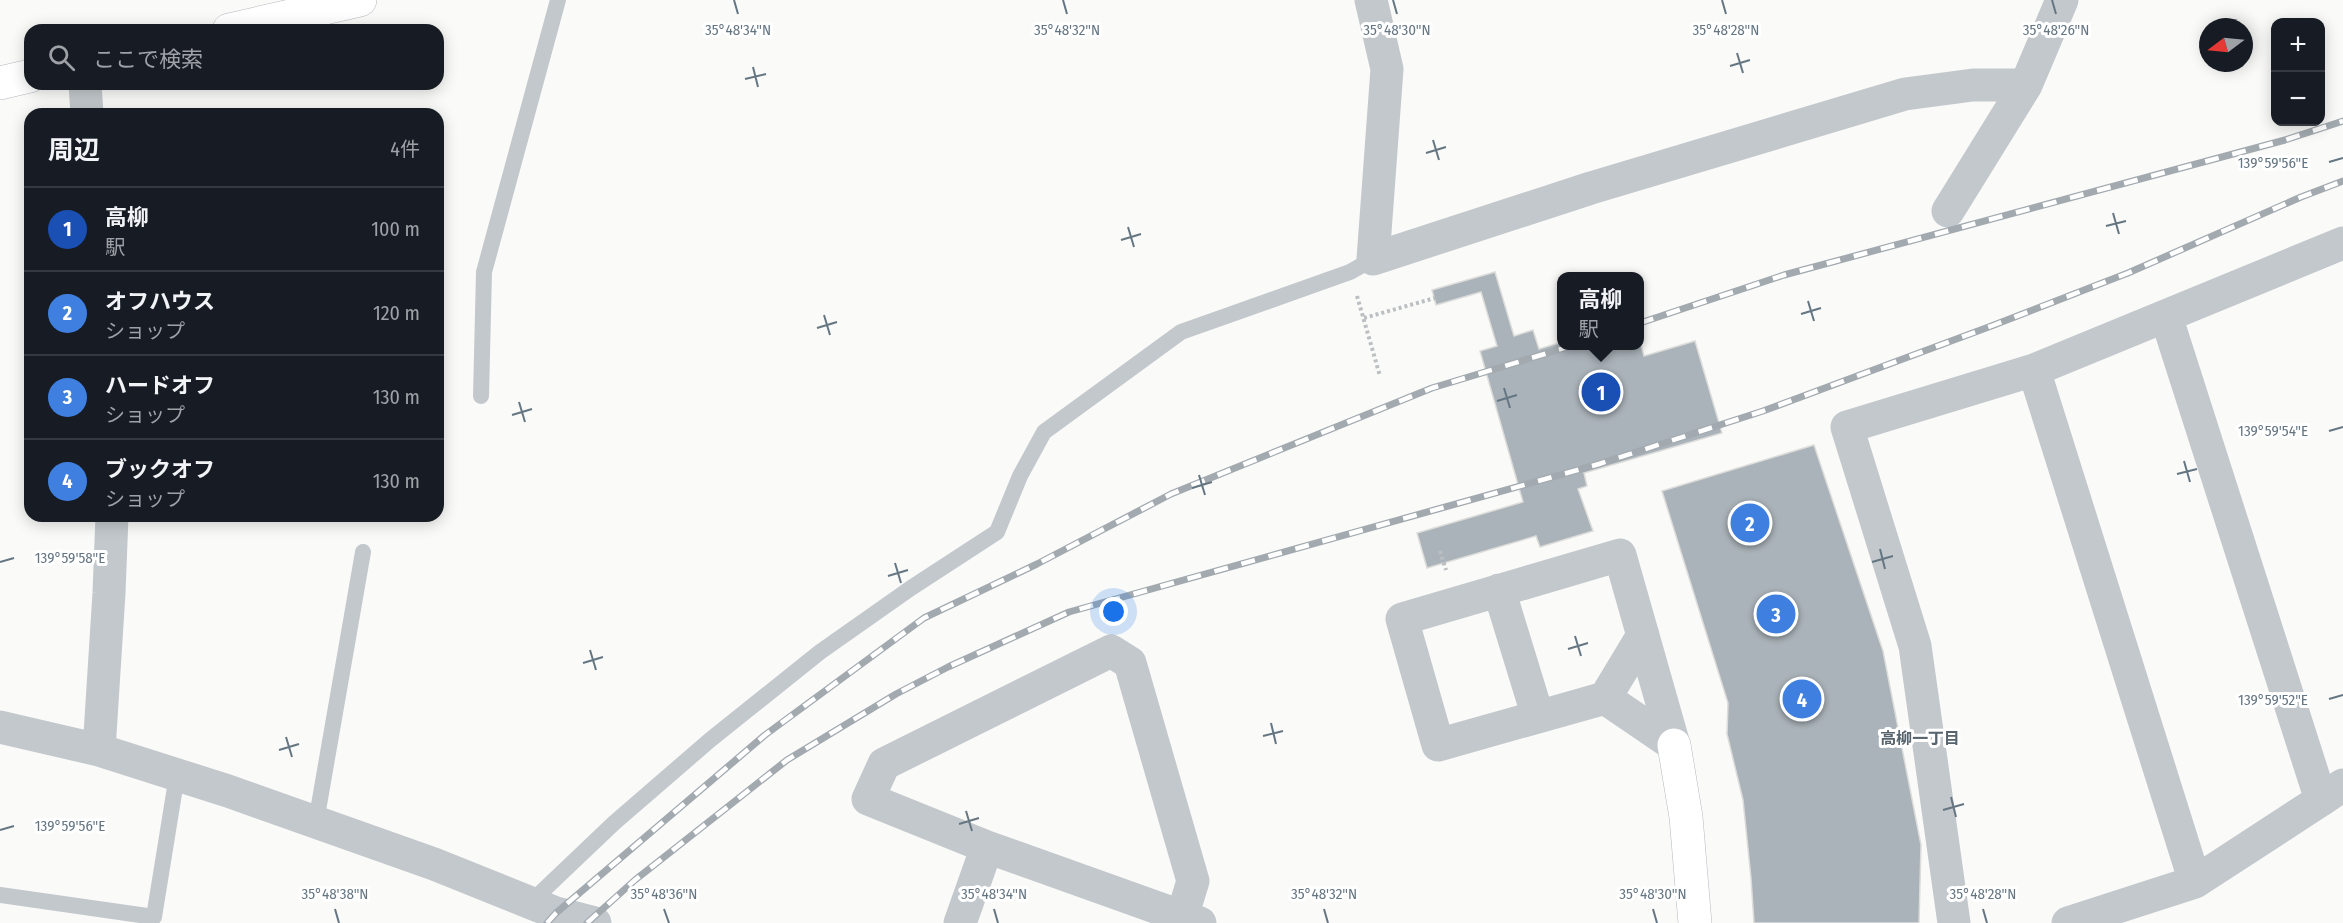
<!DOCTYPE html>
<html lang="ja">
<head>
<meta charset="utf-8">
<style>
  :root { --surface:#171b24; --page:#20242c; --text:#f1f3f6; --muted:#9ea1a6; --line:#363941; --accent:#e4572e }
  body { margin:0; font-family:"Fira Sans Condensed","Noto Sans JP",sans-serif; background:var(--page); color:var(--text) }
  .controls { position:absolute; right:18px; top:18px; display:grid; overflow:hidden; border-radius:12px; box-shadow:0 3px 15px #0003 }
  .controls button { width:54px; height:54px; display:grid; place-items:center; padding:0; border:0; border-bottom:2px solid var(--line); background:var(--surface); color:var(--text); font:30px sans-serif }
  .compass { position:absolute; left:2199px; top:18px; width:54px; height:54px; border-radius:50%; background:var(--surface); box-shadow:0 3px 15px #0003; rotate:254deg }
  .you { position:absolute; left:1114px; top:612px; width:21px; height:21px; margin:-15px; border:4px solid #fff; border-radius:50%; background:#1a73e8; box-shadow:0 0 0 9px #1a73e833 }
  .badge { display:grid; place-items:center; width:39px; height:39px; border-radius:50%; background:var(--accent); color:#fff; font-size:20px; font-weight:700 }
  .pin { position:absolute; translate:-50% -50%; border:3px solid #fff; box-shadow:0 2px 6px #0006 }
  .popup { position:absolute; left:1557px; top:272px; width:87px; height:78px; box-sizing:border-box; display:grid; place-content:center; border-radius:12px; background:var(--surface); filter:drop-shadow(0 2px 4px #0005); font-size:20px; white-space:nowrap; color:var(--muted) }
  .popup b { font-size:22px; color:var(--text) }
  .popup::after { content:''; position:absolute; left:50%; top:100%; margin-left:-12px; border:12px solid transparent; border-top-color:var(--surface) }
  .list { margin:0; padding:0; list-style:none }
  h2 { display:flex; justify-content:space-between; align-items:center; height:78px; margin:0; padding:0 24px; font-size:26px }
  h2 small { font-size:20px; font-weight:400; color:var(--muted) }
  .list li { display:grid; grid-template-columns:39px 1fr auto; gap:18px; align-items:center; box-sizing:border-box; height:84px; padding:0 24px; border-top:2px solid var(--line) }
  .list b { display:block; font-size:22px; white-space:nowrap }
  .list p { margin:0; font-size:20px; white-space:nowrap; color:var(--muted) }
  .list em { font-size:20px; font-style:normal; color:var(--muted) }
  .icon { flex:none; width:33px; height:33px; fill:none; stroke:currentColor; stroke-width:2; stroke-linecap:round; stroke-linejoin:round }
  .map { position:relative; flex:none; width:2343px; height:923px; overflow:hidden }
  .search { position:absolute; background:var(--surface); box-shadow:0 3px 15px #0003; left:24px; top:24px; width:420px; height:66px; display:flex; align-items:center; gap:15px; box-sizing:border-box; padding:0 21px; border-radius:18px; color:var(--muted); font-size:22px }
  .panel { position:absolute; background:var(--surface); box-shadow:0 3px 15px #0003; left:24px; top:108px; width:420px; height:414px; border-radius:18px }
  .map>svg:first-child { display:block }
</style>
</head>
<body>
<div class="map">
<svg width="2343" height="923" viewBox="0 0 2343 923">
  <rect width="100%" height="100%" fill="#fafaf8"/>
  <path fill="#aab3b9" stroke="#dcdcda" stroke-width="1.5" d="M1495,272L1514,336L1533,330L1539,349L1562,342V346H1640V341L1644,356L1695,341L1722,433L1584,473L1587,486L1578,489L1593,531L1540,547L1536,536L1427,568L1417,533L1523,502L1480,351L1497,346L1481,292L1436,305L1432,290Z
    M1814,445L1883,651L1921,845L1919,923H1754L1751,878L1743,800L1727,734L1728,703L1662,491Z"/>
  <g fill="none" stroke-linecap="round" stroke-linejoin="round">
    <defs>
      <path id="secondary" d="M229,30L360,0
        M0,83L30,76
        M1674,745L1686,817L1695,923"/>
    </defs>
    <use href="#secondary" stroke="#b3babf" stroke-width="34"/>
    <path stroke="#bbbfc2" stroke-width="4" stroke-dasharray="3 3" stroke-linecap="butt" d="M1357,296L1380,376
      M1364,318L1435,298
      M1440,551L1446,570"/>
    <path stroke="#c3c8cc" stroke-width="16" d="M481,396L484,272L558,0
      M316,822L363,552
      M0,895L154,917L177,775
      M531,902L614,823L710,740L820,652L911,588L997,532L1020,476L1044,432L1181,332L1350,272L1373,259"/>
    <path stroke="#c3c8cc" stroke-width="33" d="M1371,0L1387,69L1373,259L1591,188L1905,94L1973,85H2026
      M85,84L87,114
      M1948,211L2026,85L2062,0
      M2166,316L2321,800L2343,785
      M1620,555L1674,745L1605,698L1438,745L1402,619Z
      M1499,590L1538,717
      M1605,698L1643,635
      M0,727L99,750L228,791L434,864L556,913L595,923
      M99,750L109,593L112,516
      M987,847L868,799L884,764L1111,651L1130,663L1193,881L1182,917
      M2195,882L2034,370L2343,243
      M960,923L987,847L1200,923
      M1954,923L1915,646L1847,427L2034,370
      M2068,923L2195,882L2321,800"/>
    <use href="#secondary" stroke="#fff" stroke-width="33"/>
    <defs>
      <path id="rail" d="M1640,323L1784,275L2285,140L2343,121
        M547,923L556,913L765,735L924,618L1037,564L1171,494L1432,388L1571,346
        M587,923L635,880L787,760L896,694L948,667L1069,612L1599,464L1763,411L1994,325L2128,273L2301,197L2343,181"/>
    </defs>
    <use href="#rail" stroke="#a2aab0" stroke-width="7"/>
    <use href="#rail" stroke="#fff" stroke-width="4.5" stroke-dasharray="14" stroke-linecap="butt"/>
  </g>
  <path fill="none" stroke="#657683" stroke-width="2" d="M734,0L738,14M1063,0L1067,14M1393,0L1397,14M1722,0L1726,14M2052,0L2056,14M1737,53L1743,73M1730,66L1750,60M753,67L758,87M745,79L766,74M1433,140L1439,160M1426,153L1446,147M2329,162L2343,158M2113,213L2119,234M2106,226L2126,221M1128,227L1134,247M1121,240L1141,234M1808,301L1814,321M1801,314L1821,308M824,315L830,335M817,328L837,322M1504,388L1510,408M1497,401L1517,395M519,402L525,422M512,415L532,409M2329,431L2343,427M2184,461L2190,482M2177,474L2197,469M1199,475L1205,495M1192,488L1212,482M1880,549L1885,569M0,562L14,558M1872,562L1893,556M895,563L901,583M888,576L908,570M1575,636L1581,656M1568,649L1588,643M590,650L596,670M583,663L603,657M2329,699L2343,695M1271,723L1276,744M1263,736L1283,731M286,737L292,757M279,750L299,744M1951,797L1956,817M1943,810L1964,804M966,811L972,831M959,824L979,818M0,830L14,826M335,909L339,923M664,909L669,923M994,909L998,923M1324,909L1328,923M1653,909L1657,923M1983,909L1987,923"/>
  <g text-anchor="middle" dominant-baseline="central" stroke-width="6" stroke-linejoin="round" paint-order="stroke">
    <g font-size="16" font-weight="bold" fill="#57646e" stroke="#fff">
      <text x="1920" y="738">高柳一丁目</text>
    </g>
  </g>
  <g font-size="15" text-anchor="middle" fill="#657683" stroke="#fff" stroke-width="6" stroke-linejoin="round" paint-order="stroke">
    <text x="738" y="35">35°48'34"N</text>
    <text x="1067" y="35">35°48'32"N</text>
    <text x="1397" y="35">35°48'30"N</text>
    <text x="1726" y="35">35°48'28"N</text>
    <text x="2056" y="35">35°48'26"N</text>
    <text x="2273" y="168">139°59'56"E</text>
    <text x="2273" y="436">139°59'54"E</text>
    <text x="70" y="563">139°59'58"E</text>
    <text x="2273" y="705">139°59'52"E</text>
    <text x="70" y="831">139°59'56"E</text>
    <text x="335" y="899">35°48'38"N</text>
    <text x="664" y="899">35°48'36"N</text>
    <text x="994" y="899">35°48'34"N</text>
    <text x="1324" y="899">35°48'32"N</text>
    <text x="1653" y="899">35°48'30"N</text>
    <text x="1983" y="899">35°48'28"N</text>
  </g>
</svg>
<div class="controls">
<button>+</button>
<button>−</button>
</div>
<svg class="compass" viewBox="-18 -18 36 36"><path d="M0-13l5 13h-10z" fill="#e53935"/><path d="M0 13l5-13h-10z" fill="#9ea1a6"/></svg>
<div class="you"></div>
<div class="pin badge" style="left:1601px;top:392px;background:#1a4fb4">1</div>
<div class="popup"><b>高柳</b>駅</div>
<div class="pin badge" style="left:1750px;top:523px;background:#3f7fe0">2</div>
<div class="pin badge" style="left:1776px;top:614px;background:#3f7fe0">3</div>
<div class="pin badge" style="left:1802px;top:699px;background:#3f7fe0">4</div>
<div class="search"><svg class="icon" aria-label="search" viewBox="0 0 24 24"><circle cx="10" cy="10" r="6"/><path d="M15 15l6 6"/></svg>ここで検索</div>
<section class="panel">
<h2>周辺<small>4件</small></h2>
<ul class="list">
<li><span class="badge" style="background:#1a4fb4">1</span><div><b>高柳</b><p>駅</p></div><em>100 m</em></li>
<li><span class="badge" style="background:#3f7fe0">2</span><div><b>オフハウス</b><p>ショップ</p></div><em>120 m</em></li>
<li><span class="badge" style="background:#3f7fe0">3</span><div><b>ハードオフ</b><p>ショップ</p></div><em>130 m</em></li>
<li><span class="badge" style="background:#3f7fe0">4</span><div><b>ブックオフ</b><p>ショップ</p></div><em>130 m</em></li>
</ul>
</section>
</div>
</body>
</html>
